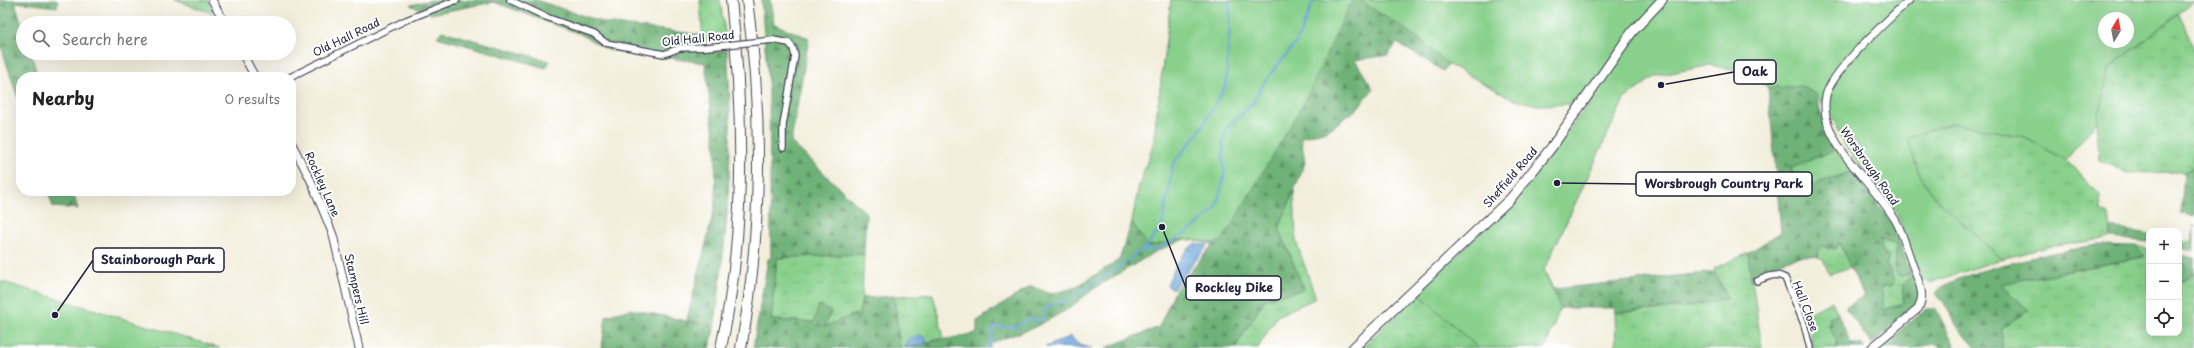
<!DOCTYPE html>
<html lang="en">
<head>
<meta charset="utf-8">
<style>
  :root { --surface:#fff; --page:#f2f2f2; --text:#222; --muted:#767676; --line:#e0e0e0 }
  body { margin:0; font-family:"Playpen Sans",sans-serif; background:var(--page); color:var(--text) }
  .controls { position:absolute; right:12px; bottom:12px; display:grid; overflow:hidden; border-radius:8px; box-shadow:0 4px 16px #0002 }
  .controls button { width:36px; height:36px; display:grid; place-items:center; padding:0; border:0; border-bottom:1px solid var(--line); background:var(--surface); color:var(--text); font:20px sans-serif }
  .compass { position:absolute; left:2098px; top:12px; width:36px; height:36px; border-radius:50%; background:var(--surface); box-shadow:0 4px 16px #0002; rotate:10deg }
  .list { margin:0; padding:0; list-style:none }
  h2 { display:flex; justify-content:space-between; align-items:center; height:52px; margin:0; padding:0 16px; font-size:17px }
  h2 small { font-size:13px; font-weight:400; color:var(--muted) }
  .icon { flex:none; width:22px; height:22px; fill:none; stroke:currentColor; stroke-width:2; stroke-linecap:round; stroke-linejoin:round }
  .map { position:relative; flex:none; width:2194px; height:348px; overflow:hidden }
  .search { position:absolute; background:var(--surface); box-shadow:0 4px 16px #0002; left:16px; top:16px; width:280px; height:44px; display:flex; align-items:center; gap:10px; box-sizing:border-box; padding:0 14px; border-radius:22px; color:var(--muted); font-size:15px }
  .panel { position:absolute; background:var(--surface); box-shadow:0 4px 16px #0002; left:16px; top:72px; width:280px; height:124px; border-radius:16px }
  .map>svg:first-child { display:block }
</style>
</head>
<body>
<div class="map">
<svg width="2194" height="348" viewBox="0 0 2194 348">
  <defs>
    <pattern id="grass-tufts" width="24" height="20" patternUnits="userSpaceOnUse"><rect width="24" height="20" fill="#88d08b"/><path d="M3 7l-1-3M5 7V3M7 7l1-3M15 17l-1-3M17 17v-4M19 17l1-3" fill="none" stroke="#75b279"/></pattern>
    <pattern id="forest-firs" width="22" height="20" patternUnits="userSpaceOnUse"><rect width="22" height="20" fill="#6eb277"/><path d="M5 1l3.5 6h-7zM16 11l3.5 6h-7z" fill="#5a9063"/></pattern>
    <pattern id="water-ripples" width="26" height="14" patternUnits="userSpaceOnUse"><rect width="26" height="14" fill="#6ca4db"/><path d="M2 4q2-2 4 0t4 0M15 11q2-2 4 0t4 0" fill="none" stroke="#5885b3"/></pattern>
  </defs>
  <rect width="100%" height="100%" fill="#fff"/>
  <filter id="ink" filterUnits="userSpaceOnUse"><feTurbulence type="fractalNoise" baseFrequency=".025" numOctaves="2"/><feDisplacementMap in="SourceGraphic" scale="8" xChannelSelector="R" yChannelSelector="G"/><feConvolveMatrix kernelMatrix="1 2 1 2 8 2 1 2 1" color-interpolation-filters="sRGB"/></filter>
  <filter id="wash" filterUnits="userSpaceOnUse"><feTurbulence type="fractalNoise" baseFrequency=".012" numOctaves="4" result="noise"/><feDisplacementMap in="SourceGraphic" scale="16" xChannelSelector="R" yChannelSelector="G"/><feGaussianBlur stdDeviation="0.9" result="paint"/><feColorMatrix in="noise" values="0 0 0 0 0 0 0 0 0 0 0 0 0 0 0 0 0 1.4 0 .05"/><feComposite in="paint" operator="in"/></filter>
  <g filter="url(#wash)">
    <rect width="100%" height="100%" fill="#f2eedb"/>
    <path fill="url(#grass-tufts)" stroke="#557963" d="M175,0H208L214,10L211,13Z
      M700,0H720L726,39L703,42Z
      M2179,14L2194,47V167L2184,172L2127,173L2099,160L2097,121L2109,68Z
      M1951,123L2022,136L2066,160L2100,195L2101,210L2108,214L2111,238L2048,247L2002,259L1934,197L1918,171L1907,138Z
      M1836,150L1853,172L1796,189L1791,167Z
      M1294,190L1296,241L1316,298L1277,316L1258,348H1235L1265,299L1304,289L1279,228Z
      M1879,239L1896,245L1895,271L1907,275L1910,270L1912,276L1904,283L1903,303L1884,310L1881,286L1890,270L1886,265L1889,258L1883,251Z
      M1839,243L1851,267L1829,274L1823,259L1818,257L1819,247L1823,246L1829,249Z
      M2135,246L2149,249V333H2179V283L2194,273V348H2121L2105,345L2101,348H2002L2000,284L2144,257Z
      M1748,253L1762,348H1616L1615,313L1686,307L1728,298L1714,272L1715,268Z
      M864,254L862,298L858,320L823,328L814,322L771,320L777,258Z
      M1418,293L1478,348H1362Z
      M933,294L944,338L900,348L894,296Z
      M1832,301L1838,314L1830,317L1829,327L1837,341V348H1813L1810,333L1812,331L1807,314Z"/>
    <path fill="url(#forest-firs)" stroke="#486a59" d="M0,0H58L57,7L15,2L23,28V53H31L38,77H21V108L0,43Z
      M432,0H536L605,23L703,35L704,53L727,50C733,122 730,195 722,266C719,294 716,321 710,348H602L606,316L631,309L700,324L687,320L715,206L716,151L705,63L608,50L580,34L494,2L431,14L410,5Z
      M761,0H770L774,24L809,38L791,142L866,213L864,254L777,258L771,320L814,322L819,305L831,312L824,327L855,314L858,319L862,298L894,296L900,348L977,333V321L1031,286L1051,294L1074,288L1119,260L1132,222L1139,186L1153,145L1171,0H1400L1431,22L1449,65L1443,71L1397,43L1388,55L1355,60L1373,89L1357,109L1327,131L1301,137L1305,163L1279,228L1304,289L1265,299L1235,348H1105L1159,327L1176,289L1213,244L1185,239L1155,252L1095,288L1067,310L1033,328L991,343L990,348H753L768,259L771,258L769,92Z
      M1668,2L1816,94L1824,124L1836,150L1791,167L1796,189L1853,172L1893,224L1910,270L1907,275L1899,276L1895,271L1896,245L1879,239L1883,251L1889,258L1886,265L1890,270L1894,281L1891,287L1881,286L1884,310L1903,303L1904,283L1912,276C1915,283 1919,290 1918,297C1917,314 1884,333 1871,344L1845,307L1864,296L1839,243L1835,249L1823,246L1819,247L1818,257C1799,253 1785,260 1768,268L1769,273L1751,280L1748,253L1781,232L1768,87L1745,73L1711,65L1655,76L1624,99L1544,270L1553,289L1714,272L1728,298L1686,307L1615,313L1614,308H1560L1545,348H1478L1418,293L1520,194Z
      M442,31L550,61L546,68L437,37Z
      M2194,167V216L2181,214L2184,172Z
      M48,191H73L78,209L53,207Z
      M2194,225V251L2179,248V240L2192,242Z
      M2111,228L2149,234V242L2111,238Z
      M2097,245L2135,246L2145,256L2001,284L2029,310L2002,328V348H1975L1958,328L1943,301L1935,294C1946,273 2069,249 2097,245Z
      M2179,255L2194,258V273L2179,283Z
      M1927,309H1936L1956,348H1942L1933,344L1916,348H1878Z
      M1838,314L1851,344H1861L1865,348H1837V341L1829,327L1830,317Z"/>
    <path fill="#88d08b" stroke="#557963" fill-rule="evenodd" d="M1171,0H1352L1304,103L1222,241L1213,243L1185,239L1148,246L1132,222L1139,186L1153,145Z
      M1359,0H1909L1912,3L1914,0L2194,1L2109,68L2097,121L2066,160L2022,136L1951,123L1907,138L1918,171L1934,197L2002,259L1929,283L1922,280L1897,214L1842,142L1833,118L1816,94L1801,86L1768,87L1745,73L1711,65L1655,76L1624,99L1544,270L1560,308L1545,348H1478L1418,293L1520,194L1593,98L1574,104L1538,105L1515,100L1449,65L1413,34ZM2104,18H2128V42H2104Z
      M0,281L220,348H0Z"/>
    <path fill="url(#water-ripples)" stroke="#47638b" d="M1194,244L1208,245L1173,289L1167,285C1174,269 1180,254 1194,244Z
      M919,335L926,338V344L906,347L908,339Z
      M1071,336C1077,345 1082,346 1092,348L1045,347Z"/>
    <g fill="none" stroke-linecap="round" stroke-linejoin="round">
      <path stroke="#6ca4db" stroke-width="2" d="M1144,250H1157L1194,228L1216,208L1224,178L1223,145L1227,128L1252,104L1267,78L1296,43L1314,0
        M985,348L990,345L994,327H1015L1027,320H1041L1048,306L1064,301L1103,278L1145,248L1162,227L1173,164L1199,132L1226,85L1230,17L1228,0"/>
    </g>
  </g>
  <g filter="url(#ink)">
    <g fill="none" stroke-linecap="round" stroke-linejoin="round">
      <defs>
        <path id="minor" d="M510,0L546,17L594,34L606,43L664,54L680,48L707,47
          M773,40L789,43L793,48L795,56L783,125V148
          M290,77L406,20L457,0
          M1757,281C1767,277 1775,272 1785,278L1804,324L1810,348"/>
        <path id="tertiary" d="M212,0L225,23
          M242,53L255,77
          M291,142L311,181L333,235L359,348
          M1871,348L1918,309C1926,295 1919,283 1914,269C1908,254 1904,237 1897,223C1878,186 1816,142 1826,96C1831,71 1889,19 1909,0"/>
        <path id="trunk" d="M1353,348L1511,198L1551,148L1632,32L1662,0"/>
        <path id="motorway" d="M721,348C746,234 744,115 731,0
          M741,348C762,235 763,114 747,0"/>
      </defs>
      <use href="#minor" stroke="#414153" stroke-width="8"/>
      <use href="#tertiary" stroke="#414153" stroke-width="9"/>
      <use href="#trunk" stroke="#414153" stroke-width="11"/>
      <use href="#motorway" stroke="#414153" stroke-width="12"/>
      <use href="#minor" stroke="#fff" stroke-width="5.5"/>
      <use href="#tertiary" stroke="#fff" stroke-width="7"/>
      <use href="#trunk" stroke="#fff" stroke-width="9"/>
      <use href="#motorway" stroke="#fff" stroke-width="10"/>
      <defs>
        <path id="minor-bridge" d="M707,47L773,40"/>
      </defs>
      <use href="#minor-bridge" stroke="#414153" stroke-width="8" stroke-linecap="butt"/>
      <use href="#minor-bridge" stroke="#fff" stroke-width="5.5"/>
    </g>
  </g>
  <g text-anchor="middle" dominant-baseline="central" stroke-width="4" stroke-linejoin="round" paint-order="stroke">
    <g font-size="11" fill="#22223b" stroke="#fff">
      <text transform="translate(346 37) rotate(-26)">Old Hall Road</text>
      <text transform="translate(698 38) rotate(-6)">Old Hall Road</text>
      <text transform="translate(1870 166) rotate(55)">Worsbrough Road</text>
      <text transform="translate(1510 177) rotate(-49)">Sheffield Road</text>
      <text transform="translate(323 184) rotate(66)">Rockley Lane</text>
      <text transform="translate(357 289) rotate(77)">Stampers Hill</text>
      <text transform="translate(1806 306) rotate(69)">Hall Close</text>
    </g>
  </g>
  <path fill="none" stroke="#22223b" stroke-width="1.5" d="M1661 85L1734 72M1557 183L1636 184M55 315L93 260M1162 227L1186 288"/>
  <g fill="#22223b" stroke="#fff" stroke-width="1.5">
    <circle cx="1661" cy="85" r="4"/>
    <circle cx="1557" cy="183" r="4"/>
    <circle cx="55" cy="315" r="4"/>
    <circle cx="1162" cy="227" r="4"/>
  </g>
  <g fill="#fff" stroke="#22223b" stroke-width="1.5">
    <rect x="1734" y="60" width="42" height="24" rx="4"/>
    <rect x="1636" y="172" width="176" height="24" rx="4"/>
    <rect x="93" y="248" width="131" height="24" rx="4"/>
    <rect x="1186" y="276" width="95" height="24" rx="4"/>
  </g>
  <g font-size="12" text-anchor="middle" font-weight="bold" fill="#22223b">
    <text x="1755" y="76">Oak</text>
    <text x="1724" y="188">Worsbrough Country Park</text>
    <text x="158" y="264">Stainborough Park</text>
    <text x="1234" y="292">Rockley Dike</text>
  </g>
</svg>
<div class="controls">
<button>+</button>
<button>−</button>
<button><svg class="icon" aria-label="locate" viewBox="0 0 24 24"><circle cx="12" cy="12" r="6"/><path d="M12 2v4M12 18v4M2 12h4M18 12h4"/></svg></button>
</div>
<svg class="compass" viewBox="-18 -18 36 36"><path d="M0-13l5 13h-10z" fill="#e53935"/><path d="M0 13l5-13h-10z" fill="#767676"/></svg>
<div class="search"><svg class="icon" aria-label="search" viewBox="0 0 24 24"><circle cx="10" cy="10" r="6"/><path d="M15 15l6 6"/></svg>Search here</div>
<section class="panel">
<h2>Nearby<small>0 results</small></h2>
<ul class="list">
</ul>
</section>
</div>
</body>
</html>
